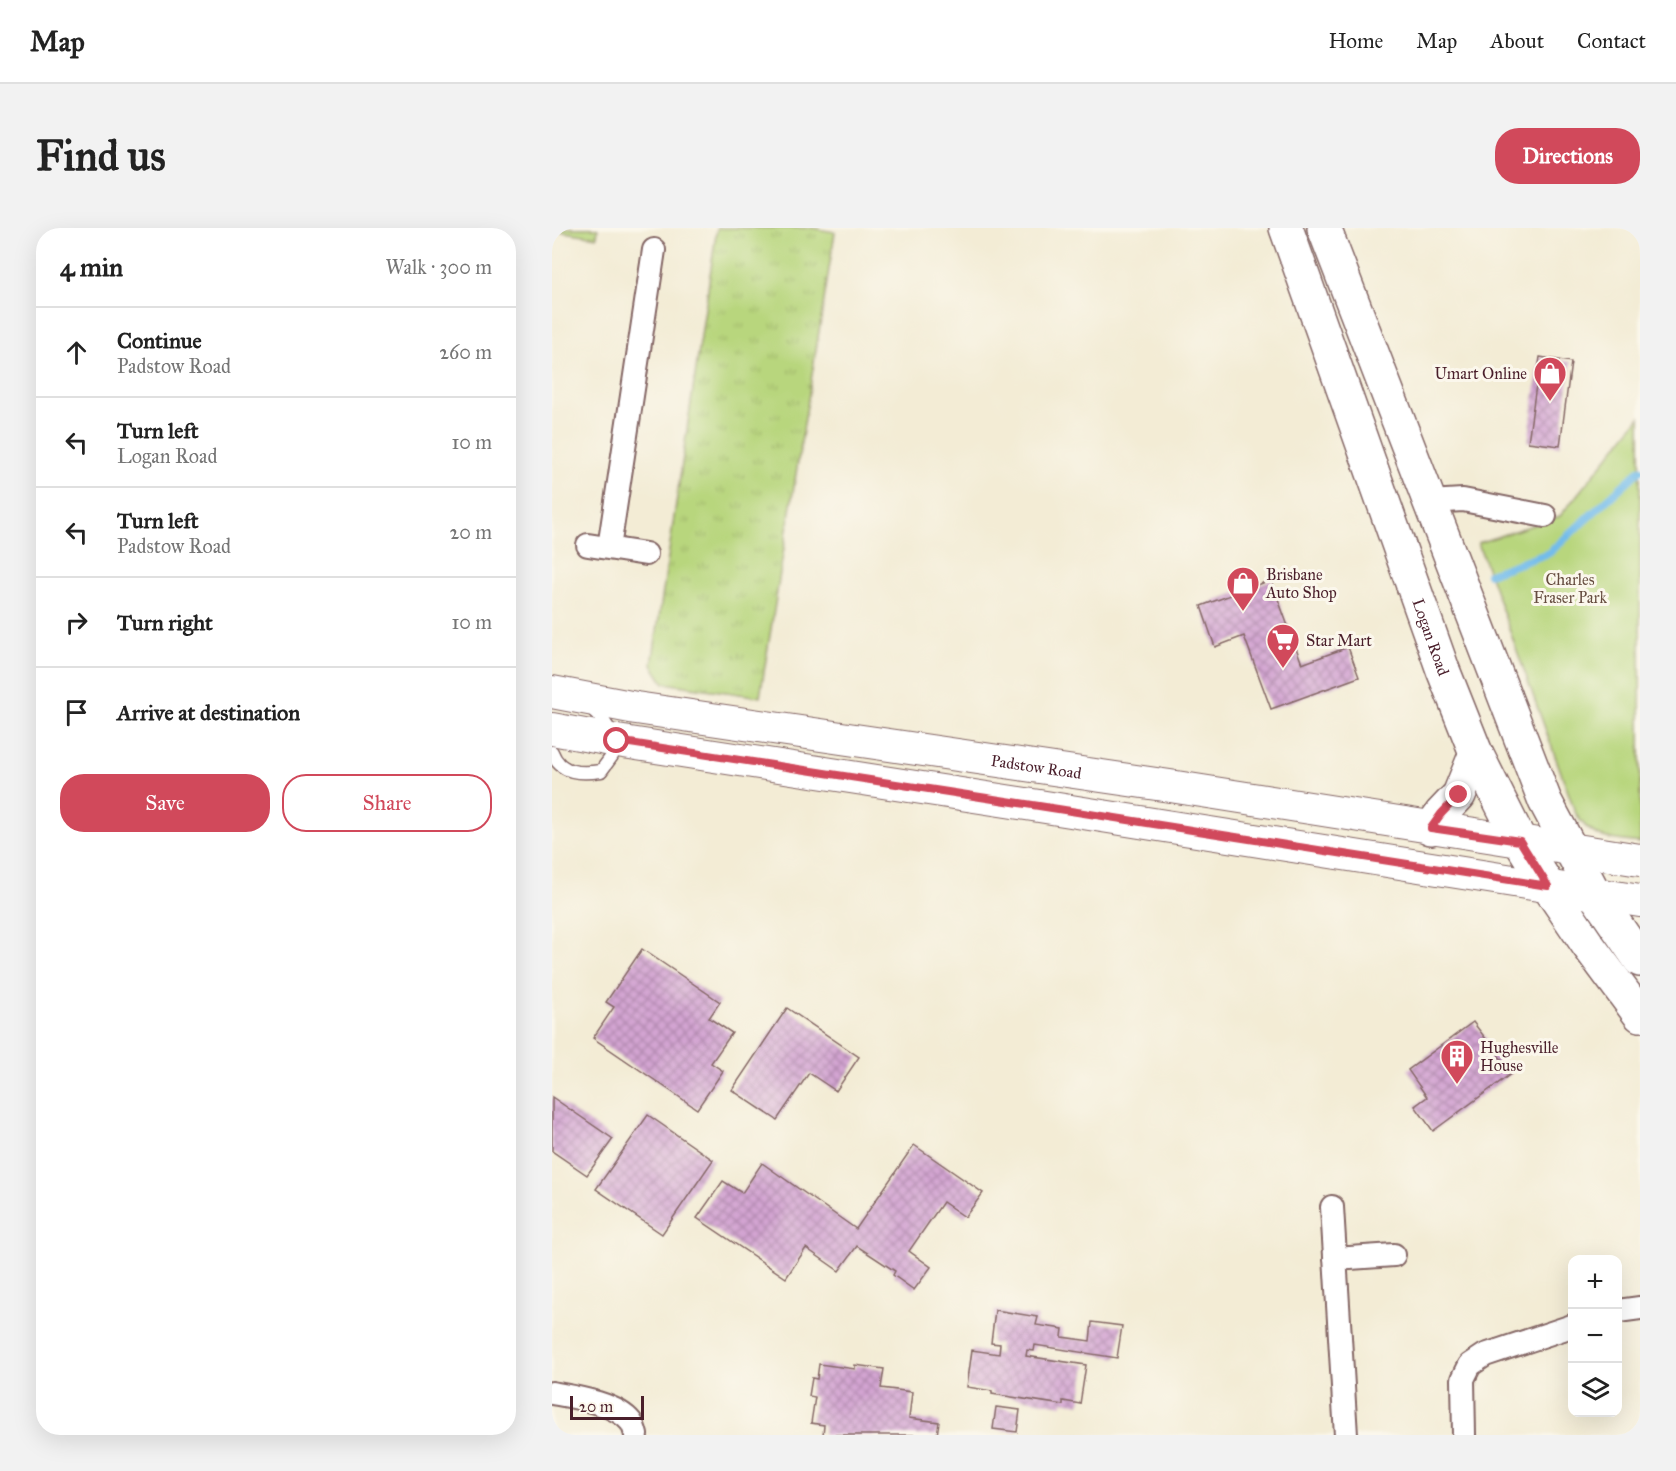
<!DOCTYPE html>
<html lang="en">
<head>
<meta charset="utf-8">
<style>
  :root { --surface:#fff; --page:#f2f2f2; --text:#222; --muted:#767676; --line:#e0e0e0; --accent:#d1495b }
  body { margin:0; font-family:"IM FELL Great Primer",serif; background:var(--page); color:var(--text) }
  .controls { position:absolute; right:18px; bottom:18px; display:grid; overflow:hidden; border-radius:12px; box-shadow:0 6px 24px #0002 }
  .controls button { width:54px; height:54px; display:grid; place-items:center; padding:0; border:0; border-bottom:2px solid var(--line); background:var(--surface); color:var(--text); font:30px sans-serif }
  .scale { position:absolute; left:18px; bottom:15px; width:74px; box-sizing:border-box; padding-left:6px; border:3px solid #4a1f2b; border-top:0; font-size:16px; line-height:21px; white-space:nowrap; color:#4a1f2b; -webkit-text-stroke:4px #fbf7ec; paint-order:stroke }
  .stop { position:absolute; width:18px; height:18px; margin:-14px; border:4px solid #d1495b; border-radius:50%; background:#fff }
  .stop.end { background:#d1495b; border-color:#fff; box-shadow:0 2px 6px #0008 }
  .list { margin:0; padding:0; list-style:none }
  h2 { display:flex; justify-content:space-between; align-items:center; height:78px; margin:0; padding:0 24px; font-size:26px }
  h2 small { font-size:20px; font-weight:400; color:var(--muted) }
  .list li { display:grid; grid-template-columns:39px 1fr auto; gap:18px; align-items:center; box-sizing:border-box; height:90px; padding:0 24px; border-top:2px solid var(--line) }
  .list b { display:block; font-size:22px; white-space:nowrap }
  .list p { margin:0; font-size:20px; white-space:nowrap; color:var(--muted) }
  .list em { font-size:20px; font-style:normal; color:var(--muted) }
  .actions { display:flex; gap:12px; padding:18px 24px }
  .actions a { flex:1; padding:14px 0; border:2px solid var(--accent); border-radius:24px; text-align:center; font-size:21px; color:var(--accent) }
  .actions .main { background:var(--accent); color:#fff }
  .icon { flex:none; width:33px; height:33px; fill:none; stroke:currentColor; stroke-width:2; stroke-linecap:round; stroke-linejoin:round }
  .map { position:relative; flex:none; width:1088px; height:1207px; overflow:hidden; border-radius:24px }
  header { display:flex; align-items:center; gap:36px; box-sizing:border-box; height:84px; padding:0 30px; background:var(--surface); border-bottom:2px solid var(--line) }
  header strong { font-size:28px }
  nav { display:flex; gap:33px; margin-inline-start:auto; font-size:21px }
  .intro { display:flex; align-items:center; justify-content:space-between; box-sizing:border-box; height:144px; padding:0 36px }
  h1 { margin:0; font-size:42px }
  .button { padding:15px 27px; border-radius:24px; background:var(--accent); color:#fff; font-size:21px; font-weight:700 }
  main { display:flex; gap:36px; padding:0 36px }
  aside { flex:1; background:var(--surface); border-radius:24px; box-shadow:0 6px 24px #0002 }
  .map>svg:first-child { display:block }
</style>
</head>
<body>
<header>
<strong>Map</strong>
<nav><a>Home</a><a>Map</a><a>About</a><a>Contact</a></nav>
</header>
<div class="intro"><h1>Find us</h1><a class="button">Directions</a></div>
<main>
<aside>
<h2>4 min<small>Walk · 300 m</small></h2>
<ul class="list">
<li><svg class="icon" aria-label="ahead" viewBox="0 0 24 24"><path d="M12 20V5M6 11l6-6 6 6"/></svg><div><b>Continue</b><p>Padstow Road</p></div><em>260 m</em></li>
<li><svg class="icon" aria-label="left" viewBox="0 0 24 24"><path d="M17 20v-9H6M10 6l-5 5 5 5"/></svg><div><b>Turn left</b><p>Logan Road</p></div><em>10 m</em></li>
<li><svg class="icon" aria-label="left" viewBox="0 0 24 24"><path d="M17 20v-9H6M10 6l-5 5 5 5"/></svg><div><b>Turn left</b><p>Padstow Road</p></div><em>20 m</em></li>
<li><svg class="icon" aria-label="right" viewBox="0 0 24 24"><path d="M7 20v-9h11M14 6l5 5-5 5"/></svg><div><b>Turn right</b></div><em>10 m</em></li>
<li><svg class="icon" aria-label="arrive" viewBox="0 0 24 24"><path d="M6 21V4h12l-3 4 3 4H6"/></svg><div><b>Arrive at destination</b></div></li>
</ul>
<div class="actions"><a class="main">Save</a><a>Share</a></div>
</aside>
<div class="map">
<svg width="1088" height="1207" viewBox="0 0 1088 1207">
  <defs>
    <pattern id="grass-tufts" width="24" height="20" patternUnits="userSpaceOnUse" patternTransform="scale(1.5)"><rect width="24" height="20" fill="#b8d67d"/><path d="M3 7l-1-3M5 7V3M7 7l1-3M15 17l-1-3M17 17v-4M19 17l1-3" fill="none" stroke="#a0b76c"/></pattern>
    <pattern id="building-cross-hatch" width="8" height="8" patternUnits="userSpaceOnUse" patternTransform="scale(1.5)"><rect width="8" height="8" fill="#d3a4d2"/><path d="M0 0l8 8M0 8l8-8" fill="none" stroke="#ad85ab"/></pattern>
  </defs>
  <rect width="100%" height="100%" fill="#fbf7ec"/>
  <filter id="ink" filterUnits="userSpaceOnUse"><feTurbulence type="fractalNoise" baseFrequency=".0167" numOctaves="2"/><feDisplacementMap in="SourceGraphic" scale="12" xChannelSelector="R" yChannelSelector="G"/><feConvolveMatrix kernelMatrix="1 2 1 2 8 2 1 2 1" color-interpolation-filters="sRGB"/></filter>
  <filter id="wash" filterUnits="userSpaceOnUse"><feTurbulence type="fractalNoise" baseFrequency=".008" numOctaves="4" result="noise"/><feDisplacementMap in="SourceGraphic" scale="24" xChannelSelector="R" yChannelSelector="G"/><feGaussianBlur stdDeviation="1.35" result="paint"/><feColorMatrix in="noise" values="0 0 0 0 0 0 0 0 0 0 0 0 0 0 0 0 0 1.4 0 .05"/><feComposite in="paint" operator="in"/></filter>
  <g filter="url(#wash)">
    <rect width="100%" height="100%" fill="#f3ecd5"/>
    <path fill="url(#grass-tufts)" stroke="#817a54" stroke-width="1.5" d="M0,0H46L45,9L0,2Z
      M165,0H260L283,4L208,469L112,455L100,437Z"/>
    <path fill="#b8d67d" stroke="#817a54" stroke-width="1.5" d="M1088,189V615C1060,611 1040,613 1024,586L926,315L1008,288Z"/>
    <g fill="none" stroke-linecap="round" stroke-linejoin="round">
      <path stroke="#72bceb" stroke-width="8" d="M937,346L997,325L1088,242"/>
    </g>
    <g id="blocks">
      <path fill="url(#building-cross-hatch)" d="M988,129L1019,134L1008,218L976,214Z
        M719,352L750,436L796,419L807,449L719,481L692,408L663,419L649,378Z
        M90,721L168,774L157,790L180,805L159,835L171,843L145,881L41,810L62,779L54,774Z
        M235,780L307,829L284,863L257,845L225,892L180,862Z
        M921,794L960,845L881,903L863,878L875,869L856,842Z
        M0,869L61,911L35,947L0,923Z
        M96,887L161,932L110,1006L44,961Z
        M362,917L431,965L413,989L391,974L357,1023L379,1039L362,1062L341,1047L343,1043L305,1018L287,1043L254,1020L234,1050L145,990L171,953L190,965L210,935L304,1001Z
        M443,1082L486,1089L484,1097L511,1101L510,1109L538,1113L540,1094L570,1098L565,1130L483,1117L482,1123L475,1122L474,1128L534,1137L528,1176L511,1173V1177L440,1166V1163L415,1159L420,1122L447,1126L448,1116L439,1115Z
        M267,1136L303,1141V1137L332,1141L329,1160L360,1164L357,1190L387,1194L385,1207H271L272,1197L259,1195L263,1169L257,1168L260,1150L265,1151Z
        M444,1179L468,1182L465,1204L441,1201Z"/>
    </g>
  </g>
  <g filter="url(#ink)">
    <use href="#blocks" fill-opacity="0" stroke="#856766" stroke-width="1.5"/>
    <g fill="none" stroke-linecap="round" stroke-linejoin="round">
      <defs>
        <path id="service" d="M0,524C8,546 29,546 49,543L60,528L65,513L51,492L38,479"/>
        <path id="minor" d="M877,274L911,272L993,288
          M36,317L94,326
          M57,320L102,22
          M780,979L794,1207
          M783,1031L842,1027
          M1066,1083L1088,1080
          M0,1165C22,1169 64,1175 79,1194C81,1197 83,1203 84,1207
          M912,1207L911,1151L918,1137L933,1127L1020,1098"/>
        <g id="secondary">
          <path id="s1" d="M0,464L84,480L618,558L1088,632"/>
          <path d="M0,501L65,513L487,578L1088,673"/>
        </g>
        <g id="primary">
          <path id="s2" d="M734,0L891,442L924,525L968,613L996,658L1036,717L1088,787"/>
          <path d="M772,0L993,573L1042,665L1088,732"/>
          <path d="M879,600L889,586L907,567L924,525"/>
        </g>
      </defs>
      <use href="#service" stroke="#856766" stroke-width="15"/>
      <use href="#minor" stroke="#856766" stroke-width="26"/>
      <use href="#secondary" stroke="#856766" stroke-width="34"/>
      <use href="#primary" stroke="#856766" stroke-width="36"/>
      <use href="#service" stroke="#fff" stroke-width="12"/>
      <use href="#minor" stroke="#fff" stroke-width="22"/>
      <use href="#secondary" stroke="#fff" stroke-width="32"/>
      <use href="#primary" stroke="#fff" stroke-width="33"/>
    </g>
  </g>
  <g fill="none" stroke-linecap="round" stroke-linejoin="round" filter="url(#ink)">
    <path stroke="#d1495b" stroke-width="8" d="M65,513L487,578L996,658L968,613L879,600L889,586L907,567"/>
  </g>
  <defs>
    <symbol id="shop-pin" viewBox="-11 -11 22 30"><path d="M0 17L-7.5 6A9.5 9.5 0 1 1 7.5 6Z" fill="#d1495b" stroke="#fbf7ec"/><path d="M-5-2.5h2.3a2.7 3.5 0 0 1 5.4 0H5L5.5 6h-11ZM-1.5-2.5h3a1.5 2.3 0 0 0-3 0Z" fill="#fff"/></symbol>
    <symbol id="supermarket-pin" viewBox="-11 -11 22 30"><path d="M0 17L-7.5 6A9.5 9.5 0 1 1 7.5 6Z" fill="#d1495b" stroke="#fbf7ec"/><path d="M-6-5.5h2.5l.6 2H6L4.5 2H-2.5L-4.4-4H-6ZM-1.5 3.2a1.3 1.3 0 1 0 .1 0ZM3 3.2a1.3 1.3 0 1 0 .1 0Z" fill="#fff"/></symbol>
    <symbol id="building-pin" viewBox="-11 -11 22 30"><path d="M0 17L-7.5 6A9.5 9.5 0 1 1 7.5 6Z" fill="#d1495b" stroke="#fbf7ec"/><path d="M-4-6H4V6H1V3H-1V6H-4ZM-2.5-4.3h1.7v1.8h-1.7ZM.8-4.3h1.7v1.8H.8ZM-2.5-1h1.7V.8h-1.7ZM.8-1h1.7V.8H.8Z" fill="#fff"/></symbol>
  </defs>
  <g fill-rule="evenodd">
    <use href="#shop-pin" x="979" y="126" width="38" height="52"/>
    <use href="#shop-pin" x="672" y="336" width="38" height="52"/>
    <use href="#supermarket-pin" x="712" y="393" width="38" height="52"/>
    <use href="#building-pin" x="886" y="809" width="38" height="52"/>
  </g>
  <g text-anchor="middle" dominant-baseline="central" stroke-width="6" stroke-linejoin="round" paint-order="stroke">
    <g font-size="16" fill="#4a1f2b" stroke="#fbf7ec" text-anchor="start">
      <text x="975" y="145" text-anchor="end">Umart Online</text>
      <text x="714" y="346">Brisbane<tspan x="714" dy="18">Auto Shop</tspan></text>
      <text x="754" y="412">Star Mart</text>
      <text x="928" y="819">Hughesville<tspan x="928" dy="18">House</tspan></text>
    </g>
    <g font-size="16" fill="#664d40" stroke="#fbf7ec">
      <text x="1018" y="351">Charles<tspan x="1018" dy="18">Fraser Park</tspan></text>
    </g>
    <g font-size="16" fill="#4a1f2b" stroke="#fbf7ec">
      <text stroke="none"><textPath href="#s2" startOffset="434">Logan Road</textPath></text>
      <text stroke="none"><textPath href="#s1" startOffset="490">Padstow Road</textPath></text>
    </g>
  </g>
</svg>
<div class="controls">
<button>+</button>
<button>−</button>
<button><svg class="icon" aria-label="layers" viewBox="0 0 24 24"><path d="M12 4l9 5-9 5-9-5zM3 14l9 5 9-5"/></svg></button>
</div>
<div class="scale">20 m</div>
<div class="stop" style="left:65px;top:513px"></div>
<div class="stop end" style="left:907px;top:567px"></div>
</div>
</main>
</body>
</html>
